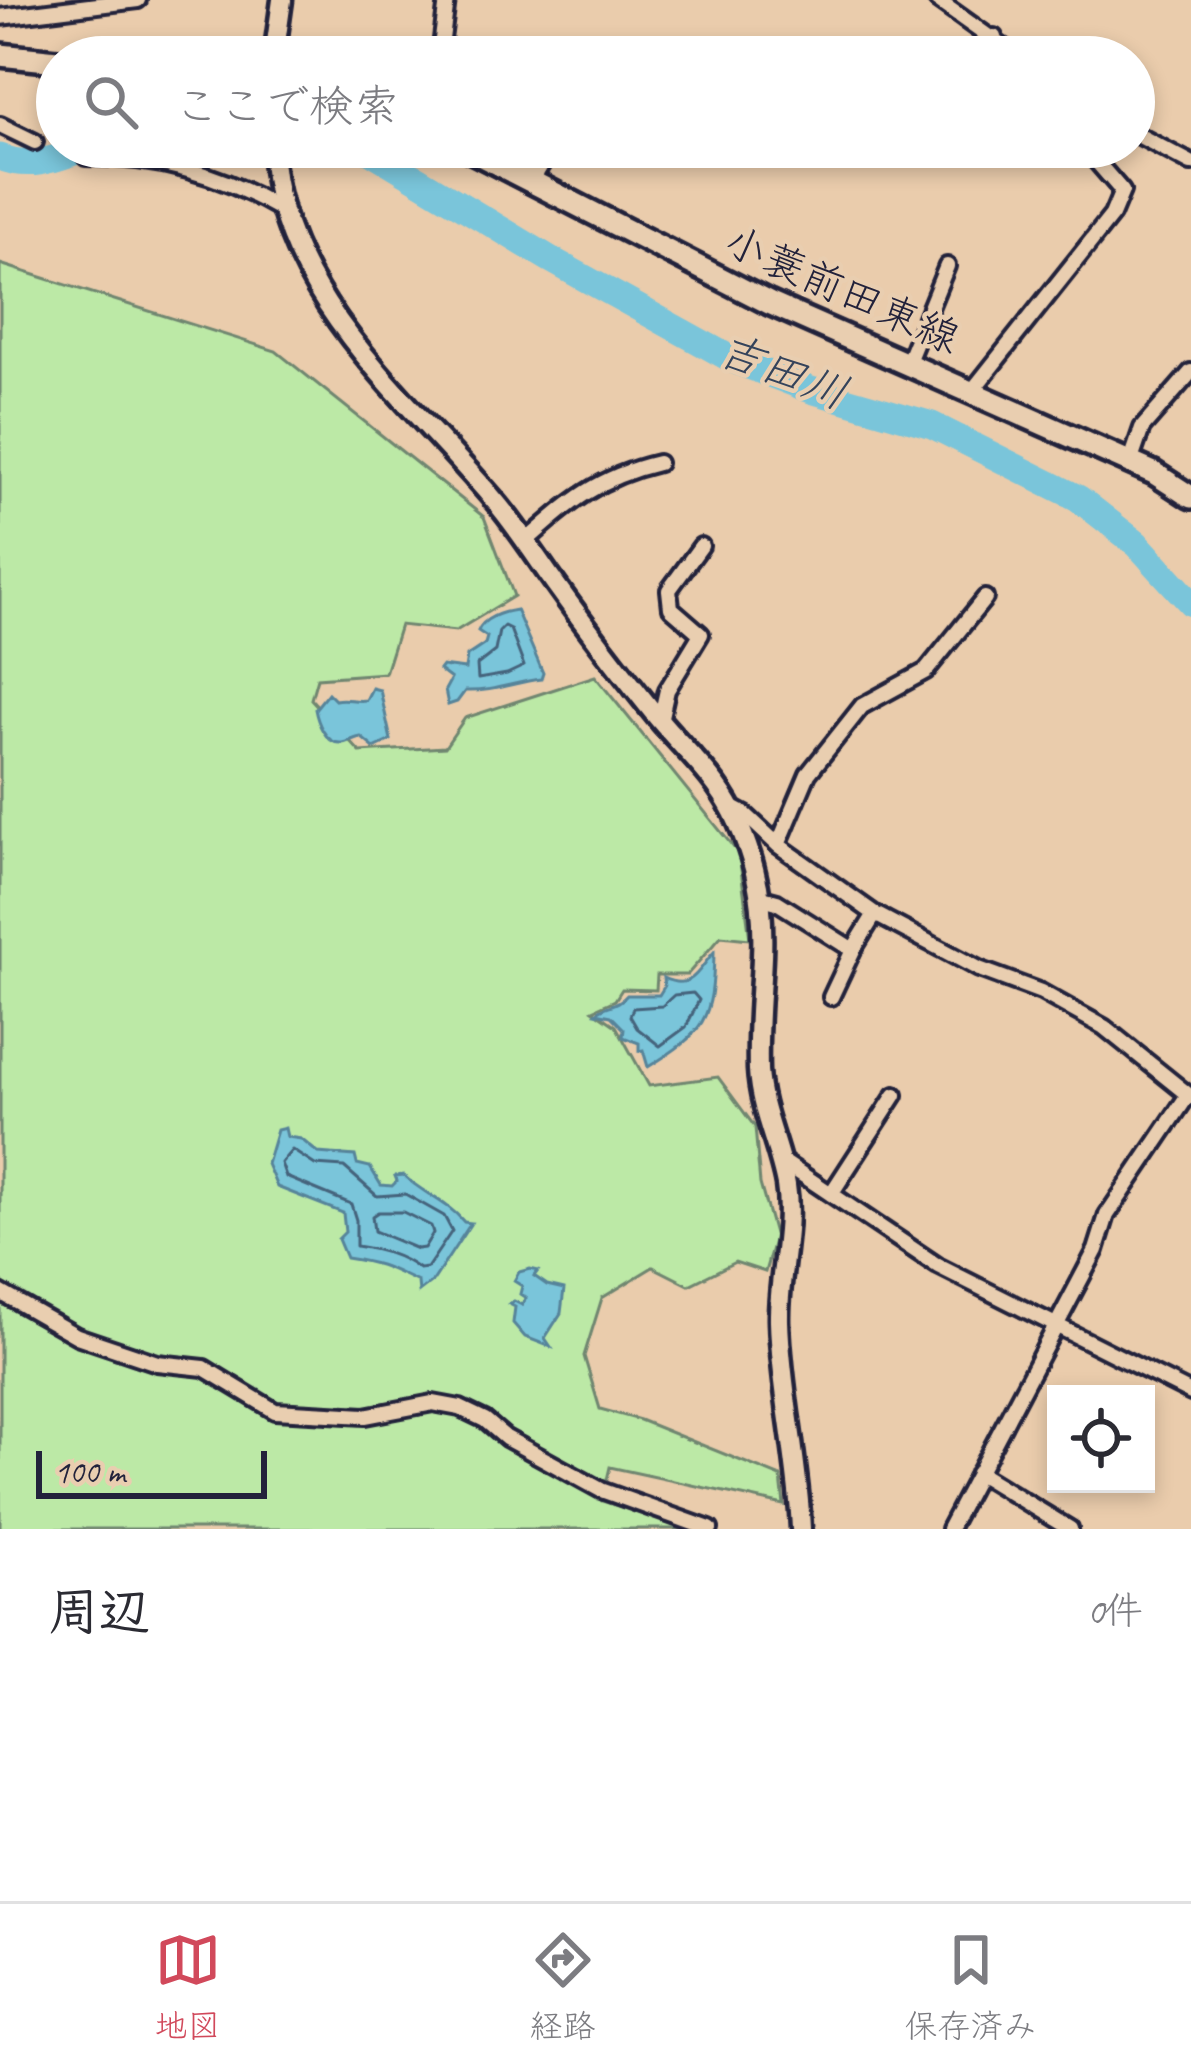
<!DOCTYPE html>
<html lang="ja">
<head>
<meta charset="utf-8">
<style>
  :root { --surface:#fff; --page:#f7f7f7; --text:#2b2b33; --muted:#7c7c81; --line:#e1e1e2; --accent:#d1495b }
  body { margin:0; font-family:Caveat,"Klee One",sans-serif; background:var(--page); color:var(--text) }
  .controls { position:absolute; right:36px; bottom:36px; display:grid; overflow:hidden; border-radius:0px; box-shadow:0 6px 18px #0003 }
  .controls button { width:108px; height:108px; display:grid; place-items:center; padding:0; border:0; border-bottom:3px solid var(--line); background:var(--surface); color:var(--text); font:60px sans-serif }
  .scale { position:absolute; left:36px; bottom:30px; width:231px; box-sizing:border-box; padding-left:12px; border:6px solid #22223b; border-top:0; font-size:33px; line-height:42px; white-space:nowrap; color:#22223b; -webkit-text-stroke:9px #e9ceb0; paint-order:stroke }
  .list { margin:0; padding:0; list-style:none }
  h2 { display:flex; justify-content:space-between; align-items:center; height:156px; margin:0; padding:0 48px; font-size:51px }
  h2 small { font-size:39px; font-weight:400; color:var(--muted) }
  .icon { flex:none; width:66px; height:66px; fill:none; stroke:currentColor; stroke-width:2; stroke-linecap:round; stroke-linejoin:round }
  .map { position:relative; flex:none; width:1191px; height:1529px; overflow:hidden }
  .search { position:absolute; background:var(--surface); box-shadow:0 6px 18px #0003; left:36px; right:36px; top:36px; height:132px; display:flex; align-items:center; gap:30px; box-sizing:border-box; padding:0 42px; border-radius:66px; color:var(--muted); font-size:45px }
  .sheet { height:372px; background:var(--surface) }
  nav { display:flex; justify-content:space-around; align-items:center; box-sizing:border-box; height:168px; border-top:3px solid var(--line); background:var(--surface); font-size:33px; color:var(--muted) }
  nav a { display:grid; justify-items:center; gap:6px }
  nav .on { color:var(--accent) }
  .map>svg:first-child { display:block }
</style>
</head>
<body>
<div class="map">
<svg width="1191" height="1529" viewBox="0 0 1191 1529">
  <rect width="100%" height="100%" fill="#eaccac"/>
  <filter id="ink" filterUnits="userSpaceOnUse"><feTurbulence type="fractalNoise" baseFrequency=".00833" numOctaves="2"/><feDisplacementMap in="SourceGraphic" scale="24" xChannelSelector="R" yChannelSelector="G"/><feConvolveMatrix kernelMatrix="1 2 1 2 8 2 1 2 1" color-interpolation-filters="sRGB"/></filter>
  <g filter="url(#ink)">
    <path fill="#bce9a6" stroke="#6f8670" stroke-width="3" d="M0,264L276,351L484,517L514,596L456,631L400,625L385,673L317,678L311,699L360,752L445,747L465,718L595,676L739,854L750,939L721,936L687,975H657L656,990L622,989L615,1000L593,1010L616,1026L649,1086L718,1077L755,1127L760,1184L775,1237L765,1272L735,1262L689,1285L653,1267L602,1298L584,1356L600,1409L640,1420L781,1477L784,1505L610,1467L602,1501L692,1529H0Z"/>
    <path fill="#7ac5da" stroke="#57849a" stroke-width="3" d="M516,610L543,673L541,679C514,682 494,692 465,691L457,702L448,705L445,690L451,679L439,670L442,666L465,669L467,656L485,644L487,637L478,631C483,618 502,612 516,610Z
      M372,688L380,690L391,740L374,748L361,737C354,738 349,742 342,743C325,745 317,720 315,709L328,693L335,700C346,697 354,702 366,700Z
      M714,952C713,1020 705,1032 648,1067L643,1050L639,1051V1043L623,1037L624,1029L611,1016L596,1013C606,1004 617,1007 627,995H659L664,987L663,978C693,992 698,969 714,952Z
      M285,1128L287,1137L301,1139L318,1153L355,1156L357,1164L370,1167L381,1185L392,1186L397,1181L395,1176L403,1175C423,1194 447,1201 464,1222L471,1223L433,1281L419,1292L418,1282C386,1267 384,1264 346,1258L338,1239L345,1232L343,1213L277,1187L267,1164L277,1130Z
      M530,1269L538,1271L534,1276L547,1285L564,1289L561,1313L545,1338L551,1347L525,1337L513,1323L515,1307L509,1304L514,1301L522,1305L526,1298L520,1294L522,1286L514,1281L519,1272Z"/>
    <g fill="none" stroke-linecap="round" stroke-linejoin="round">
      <path stroke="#45637b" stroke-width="3" d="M504,626L510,629L524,666L507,674L478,679L477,665L495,651L499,631Z
        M693,993L699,1000L686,1027L660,1046L637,1028L630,1016L633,1008L662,1006L674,995Z
        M292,1150L315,1165L344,1167L377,1196L405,1194L444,1216L452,1231L427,1268L419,1269C399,1254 380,1250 356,1246V1220L351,1204L286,1177L281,1163Z
        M378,1212H403L431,1226L433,1233L424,1248L417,1249L374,1231L372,1216Z"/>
      <path stroke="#7ac5da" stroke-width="27" d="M364,147L550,259L733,360L811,390L932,425L1078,498L1137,544L1191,603
        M0,157C31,170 58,158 88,147"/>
      <defs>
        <path id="minor" d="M937,0L1017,57
          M0,17L138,0
          M445,57L440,55L447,0
          M980,57L994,37
          M0,125L35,142
          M1134,133L1191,163
          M86,157C157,157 218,173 280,209
          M532,180L552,147
          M907,364L947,266
          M972,391L1112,215L1122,191L1084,147
          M1130,463L1142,428L1191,372
          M525,542C570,502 598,477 658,463
          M660,721L667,690L701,634L671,608L669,590L701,546
          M731,807L746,815L778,845L875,914L979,969L1041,992L1104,1027L1191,1097
          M778,845L808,774L862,706L926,671L985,598
          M762,898L777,902L853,950L875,914
          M831,997L853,950
          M779,1159L938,1266L1191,1393
          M831,1194L895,1095
          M0,1292L77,1336L157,1363L204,1368L275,1411L365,1416L433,1403L460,1408L485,1420L506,1438L601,1490L710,1529
          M978,1473L1070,1529
          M949,1529L1096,1250L1107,1215L1188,1095"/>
        <path id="tertiary" d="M274,57L282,0
          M272,147C279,296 406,396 495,501C518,528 538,560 559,589C589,631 621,672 653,712C679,745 714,774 733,812C781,911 755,969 758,1070C760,1110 779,1146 786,1185C793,1229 778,1277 779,1321C781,1391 798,1459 801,1529"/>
        <path id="primary" d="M0,55L57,61
          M464,147L769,303L1154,473L1191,497"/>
      </defs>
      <use href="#minor" stroke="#22223b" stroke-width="22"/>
      <use href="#tertiary" stroke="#22223b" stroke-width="27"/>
      <use href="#primary" stroke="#22223b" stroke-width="30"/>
      <use href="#minor" stroke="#e9ceb0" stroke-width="14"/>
      <use href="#tertiary" stroke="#e9ceb0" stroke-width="18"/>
      <use href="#primary" stroke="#e9ceb0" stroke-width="21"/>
    </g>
  </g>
  <g text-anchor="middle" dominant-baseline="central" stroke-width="9" stroke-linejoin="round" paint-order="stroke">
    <g font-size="42" fill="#22223b" stroke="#e9ceb0">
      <text transform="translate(842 290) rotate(24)">小蓑前田東線</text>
    </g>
    <g font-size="45" font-style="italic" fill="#34435b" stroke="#e9ceb0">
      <text transform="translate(783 372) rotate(21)">吉田川</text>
    </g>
  </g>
</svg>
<div class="controls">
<button><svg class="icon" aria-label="locate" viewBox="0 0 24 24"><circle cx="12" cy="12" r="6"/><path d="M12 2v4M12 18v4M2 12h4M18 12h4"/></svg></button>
</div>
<div class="scale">100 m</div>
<div class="search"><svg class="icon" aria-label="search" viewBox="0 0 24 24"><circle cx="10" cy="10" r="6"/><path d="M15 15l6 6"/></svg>ここで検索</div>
</div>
<section class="sheet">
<h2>周辺<small>0件</small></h2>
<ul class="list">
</ul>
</section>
<nav>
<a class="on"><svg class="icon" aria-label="map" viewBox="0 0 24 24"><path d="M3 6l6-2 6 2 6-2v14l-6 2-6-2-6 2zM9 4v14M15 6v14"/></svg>地図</a>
<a><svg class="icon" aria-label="directions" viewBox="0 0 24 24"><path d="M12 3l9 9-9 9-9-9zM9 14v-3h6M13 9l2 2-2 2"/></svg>経路</a>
<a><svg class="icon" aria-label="saved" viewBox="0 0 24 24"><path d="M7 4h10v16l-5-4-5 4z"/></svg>保存済み</a>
</nav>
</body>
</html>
